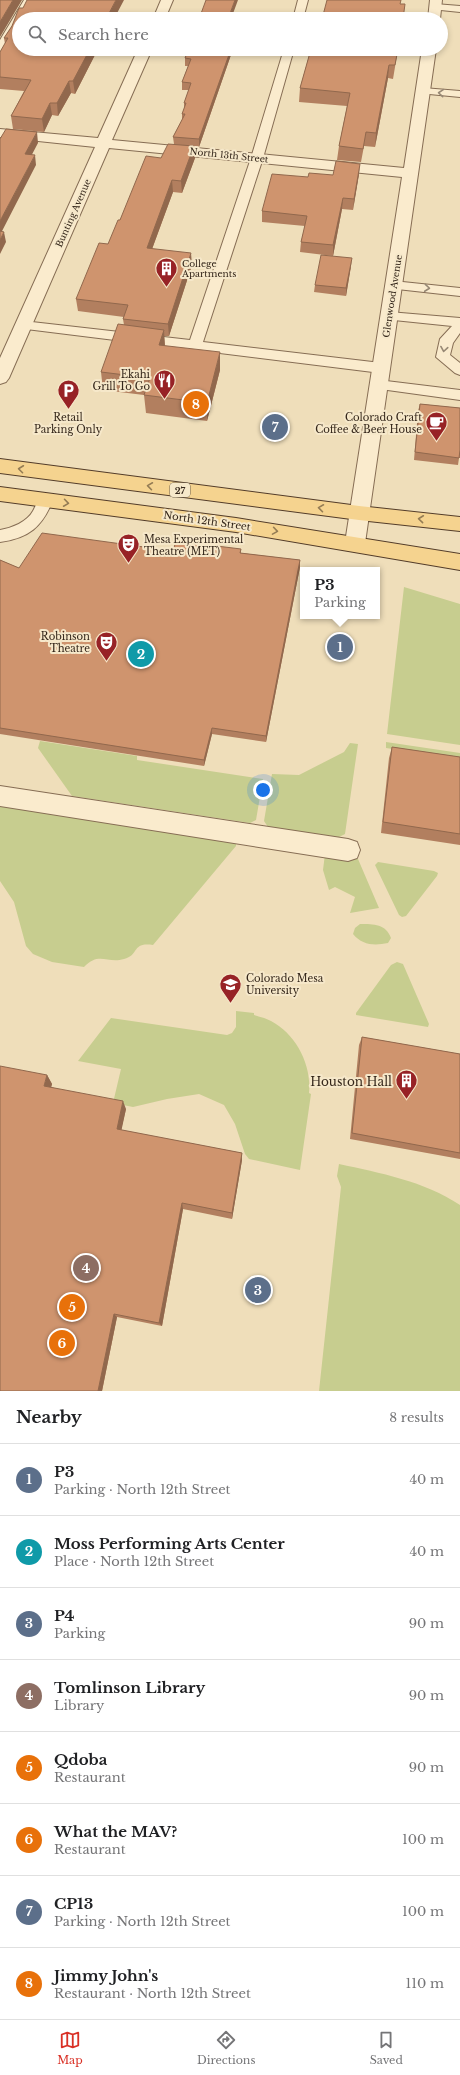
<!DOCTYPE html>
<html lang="en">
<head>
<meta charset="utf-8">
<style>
  :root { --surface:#fff; --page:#f2f2f2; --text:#202124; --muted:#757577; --line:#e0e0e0; --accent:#d93025 }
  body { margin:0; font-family:"Libre Baskerville",serif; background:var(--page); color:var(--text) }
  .you { position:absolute; left:263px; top:790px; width:14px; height:14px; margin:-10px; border:3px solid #fff; border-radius:50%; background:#1a73e8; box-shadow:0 0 0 6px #1a73e833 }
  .badge { display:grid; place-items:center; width:26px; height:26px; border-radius:50%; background:var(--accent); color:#fff; font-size:13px; font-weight:700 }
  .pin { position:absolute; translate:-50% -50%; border:2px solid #fff; box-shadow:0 1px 4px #0006 }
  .popup { position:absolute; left:300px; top:567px; width:80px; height:52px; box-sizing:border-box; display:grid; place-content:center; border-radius:0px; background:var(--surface); filter:drop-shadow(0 1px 3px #0005); font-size:13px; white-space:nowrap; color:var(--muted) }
  .popup b { font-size:15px; color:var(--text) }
  .popup::after { content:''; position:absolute; left:50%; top:100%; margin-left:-8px; border:8px solid transparent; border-top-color:var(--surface) }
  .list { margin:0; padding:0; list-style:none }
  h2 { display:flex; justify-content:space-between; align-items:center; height:52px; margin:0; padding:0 16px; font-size:17px }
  h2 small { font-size:13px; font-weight:400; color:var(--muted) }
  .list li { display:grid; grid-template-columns:26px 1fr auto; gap:12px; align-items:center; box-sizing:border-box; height:72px; padding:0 16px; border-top:1px solid var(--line) }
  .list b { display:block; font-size:15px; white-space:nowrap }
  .list p { margin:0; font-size:13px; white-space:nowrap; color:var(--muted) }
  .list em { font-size:13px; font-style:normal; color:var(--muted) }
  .icon { flex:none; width:22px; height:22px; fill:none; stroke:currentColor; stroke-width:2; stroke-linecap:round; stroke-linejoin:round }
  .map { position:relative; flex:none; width:460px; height:1391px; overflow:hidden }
  .search { position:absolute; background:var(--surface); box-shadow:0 2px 6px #0003; left:12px; right:12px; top:12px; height:44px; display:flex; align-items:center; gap:10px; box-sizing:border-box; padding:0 14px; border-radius:22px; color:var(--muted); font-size:15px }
  .sheet { height:628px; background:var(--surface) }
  nav { display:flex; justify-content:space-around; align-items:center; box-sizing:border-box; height:56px; border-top:1px solid var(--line); background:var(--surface); font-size:11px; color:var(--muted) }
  nav a { display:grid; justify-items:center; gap:2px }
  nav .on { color:var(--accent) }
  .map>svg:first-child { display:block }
</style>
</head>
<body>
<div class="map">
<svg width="460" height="1391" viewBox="0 0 460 1391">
  <rect width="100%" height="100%" fill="#efdeba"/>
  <path fill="#c7cd8f" d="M404,587L460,604V745L387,734Z
    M40,741L137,756V760L263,779L256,820L250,823L72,796L38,748Z
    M386,742L460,753V759L386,748Z
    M350,743L358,744L345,834L339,837L268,827L264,821L272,774L299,775L344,752Z
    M0,803L236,842V846L153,945C131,942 140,955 124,959C107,964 99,951 84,967L52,962L33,954L26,946L14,902L0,881Z
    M325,854L358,859L379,908L350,913L355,897L335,887L329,890L323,870Z
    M378,862L434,871L438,873L437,876L406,916L402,917L399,915L375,865Z
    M360,924C374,924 386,924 391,938L388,943C374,946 362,945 353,934L355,928Z
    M397,962L403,964L429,1024L428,1027L356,1015V1013L391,965Z
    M236,1011L254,1013V1015C259,1017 266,1018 271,1021C296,1034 312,1065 309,1093L311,1094L300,1170L249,1159L245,1154L235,1124L224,1105L199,1094L167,1099L133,1107L113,1103L121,1069L78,1061L111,1018L227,1035L232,1033L236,1027Z
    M339,1164C380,1173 424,1181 460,1205V1391H319L341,1187L337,1176Z"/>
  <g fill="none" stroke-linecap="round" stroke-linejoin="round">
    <defs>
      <path id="service" d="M24,0H34L23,19H19C19,27 8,50 0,52V40Z
        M298,0H308L303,19H293Z
        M435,4L460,6V12L431,9L430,7Z
        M284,49H294L263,158L203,342L381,363L386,365L388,368L386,371L381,373L18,328L16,325L18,322L23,321L190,340L251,158Z
        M423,88L460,91V97L419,93L417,91L419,89Z
        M393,281L460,288V296L388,288L386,285L388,282Z
        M389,312L460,318V333L453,343L450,355L460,363V375L455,373L436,357L440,339L452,326L384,319L382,316L384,313Z
        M378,380L460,390V400L373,388L371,385L373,382Z
        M45,494L51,496L53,500C42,527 29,538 0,542V530C12,528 27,522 33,511C36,506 37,501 39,496Z"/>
      <path id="pedestrian" d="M0,786L348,839L357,842L360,850L357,858L348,861L0,806Z"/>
      <path id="minor" d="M161,0H173L165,19H153Z
        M430,0H442L440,19H428Z
        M138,49H152L112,140L404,168L422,49H436L365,543L362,548L355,550L348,548L345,543L402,177L109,148L9,378L6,382L0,384V358L95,147L0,137V129L98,138Z"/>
      <path id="primary" d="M0,459L359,506L460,517V531L359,520L0,473Z
        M0,487L236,518L460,554V570L236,532L0,501Z"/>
    </defs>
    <use href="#service" stroke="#866d54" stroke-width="2"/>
    <use href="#pedestrian" stroke="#866d54" stroke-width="2"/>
    <use href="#minor" stroke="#866d54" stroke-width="2"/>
    <use href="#primary" stroke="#533c29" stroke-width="2"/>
    <use href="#service" fill="#faebcd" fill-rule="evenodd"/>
    <use href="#pedestrian" fill="#faebcd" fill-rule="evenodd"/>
    <use href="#minor" fill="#faebcd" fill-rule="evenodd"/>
    <use href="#primary" fill="#f5d38f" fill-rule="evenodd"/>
  </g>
  <path fill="#b27f5f" d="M23,8L19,49H98L75,94L71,93L58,116L52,115L44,132L13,129L11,116L24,91L0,89V52L5,44L4,38L12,26Z
    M233,49L199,147L194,146L195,158L182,193L173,192L152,249L192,265L169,336H164L165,346L220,370L207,421L146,413L144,395L103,390L101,372L124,325L123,319L124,317L78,311L76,299L108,244L120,220L161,158L174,144L173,137L182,120V114L184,109V103L189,90H182V82L188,66H185V58L186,55V51Z
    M311,49H398L393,79L388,78L375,147L364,146L361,162L337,160L339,146L347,106L299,102L300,88Z
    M359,174L353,210L342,209L333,256L300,252L301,242L305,226L262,222V211L333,175Z
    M351,266L346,296L314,292L315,285Z
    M420,404L460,408V458H459L458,465L414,460L418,411Z
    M241,549V553L300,560V567L266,742L212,734L204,766L0,734V560L19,568L173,551Z
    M392,747L460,757V845L381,833L389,758Z
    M362,1037L460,1054V1159L350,1139L359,1045Z
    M47,1075L52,1084L51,1087L126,1109L121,1130L242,1153V1160L232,1219L183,1209L162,1326L117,1317L102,1391H0Z"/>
  <path fill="#91684d" d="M13,0H22L0,37V22Z
    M116,0H124L114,19H106Z
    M235,0H238L231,19H228Z
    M90,49H98L75,94L73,81Z
    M231,49H233L199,147V139Z
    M389,65L388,78L375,147L376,133Z
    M69,81L71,93L58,116L57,103Z
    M50,103L52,115L44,132L42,119Z
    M37,132L38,143L27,164L25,154Z
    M194,146L195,158L182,193L181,181Z
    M35,155L36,165L0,235V221Z
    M360,164L359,174L353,210L354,199Z
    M172,180L173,192L148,260L147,248Z
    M343,198L342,209L333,256V245Z
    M4,232L6,242L0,254V240Z
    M191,253L192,265L169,336L168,324Z
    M352,258L351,266L346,296V288Z
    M164,330L165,348L159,345Z
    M220,352V370L207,421V403Z
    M300,560V567L266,742V736Z
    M212,728V734L204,766V760Z
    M47,1075L52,1084L49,1095L44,1086Z
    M123,1101L126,1109L120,1137L117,1129Z
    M242,1153V1160L232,1219V1213Z
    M182,1203L183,1209L162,1326L159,1323Z
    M114,1314L117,1317L102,1391H98Z"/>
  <path fill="#cf946e" stroke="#91684d" d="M0,0H13L0,22Z
    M27,0H116L106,19H19V49H90L73,81H69L57,103H50L42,119L11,116L31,80L0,77V52L8,38H4L12,26L19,8H23Z
    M206,0H235L228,19H199Z
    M327,0H401L400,4H405L403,19H322Z
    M187,49H231L199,139L173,137L185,114H182L186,103H184L191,83L182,82L191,59L185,58L188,51H186Z
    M311,49H398L395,65H389L376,133L366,132L363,149L339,146L350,93L300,88Z
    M6,129L37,132L25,154L35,155L0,221V139Z
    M168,144L194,146L181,181L172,180L147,248L191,253L168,324L123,319L128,305L76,299L99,243L108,244L118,220H120L146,156L161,158Z
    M336,161L360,164L354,199L343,198L333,245L301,242L307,216L262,211L272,174L308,177L309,173L333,175Z
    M0,231L4,232L0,240Z
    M321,255L352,258L346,288L315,285Z
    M118,324L164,330L159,345L220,352L207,403L144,395L150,378L101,372Z
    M420,404L460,408V450L459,458L415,452Z
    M42,533L173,551L176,541L241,549L240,553L300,560L266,736L212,728L204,760L0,728V560L19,568Z
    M392,747L460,757V834L383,822Z
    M362,1037L460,1054V1153L352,1133Z
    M0,1066L47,1075L44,1086L123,1101L117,1129L242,1153L232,1213L182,1203L159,1323L114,1314L98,1391H0Z"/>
  <defs><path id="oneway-chevron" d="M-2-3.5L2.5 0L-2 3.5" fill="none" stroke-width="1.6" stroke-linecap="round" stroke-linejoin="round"/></defs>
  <g stroke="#978874">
    <use href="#oneway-chevron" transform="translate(441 93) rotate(-175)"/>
    <use href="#oneway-chevron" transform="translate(427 288) rotate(6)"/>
    <use href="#oneway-chevron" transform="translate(444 349) rotate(99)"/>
  </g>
  <g stroke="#947c54">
    <use href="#oneway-chevron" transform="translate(21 469) rotate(-173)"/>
    <use href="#oneway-chevron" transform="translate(150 486) rotate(-172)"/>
    <use href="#oneway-chevron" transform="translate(66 503) rotate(8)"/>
    <use href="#oneway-chevron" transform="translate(321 508) rotate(-172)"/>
    <use href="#oneway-chevron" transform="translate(421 519) rotate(-174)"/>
    <use href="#oneway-chevron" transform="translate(275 531) rotate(9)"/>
  </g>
  <defs>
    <symbol id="building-pin" viewBox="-11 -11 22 30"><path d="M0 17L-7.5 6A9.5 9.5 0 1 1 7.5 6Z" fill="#972226" stroke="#f6e8ca"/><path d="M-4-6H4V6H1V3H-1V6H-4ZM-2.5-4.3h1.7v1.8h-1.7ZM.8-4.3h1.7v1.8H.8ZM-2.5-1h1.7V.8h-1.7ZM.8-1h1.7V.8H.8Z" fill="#fff"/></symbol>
    <symbol id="restaurant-pin" viewBox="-11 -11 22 30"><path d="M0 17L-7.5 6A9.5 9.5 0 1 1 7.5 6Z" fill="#972226" stroke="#f6e8ca"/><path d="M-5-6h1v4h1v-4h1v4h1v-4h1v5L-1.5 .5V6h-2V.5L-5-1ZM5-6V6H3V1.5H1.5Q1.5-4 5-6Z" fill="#fff"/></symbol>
    <symbol id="parking-pin" viewBox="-11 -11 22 30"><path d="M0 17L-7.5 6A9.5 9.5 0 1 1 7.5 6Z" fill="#972226" stroke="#f6e8ca"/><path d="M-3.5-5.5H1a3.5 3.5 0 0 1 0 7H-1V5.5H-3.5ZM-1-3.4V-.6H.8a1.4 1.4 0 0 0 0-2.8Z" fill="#fff"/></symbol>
    <symbol id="cafe-pin" viewBox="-11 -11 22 30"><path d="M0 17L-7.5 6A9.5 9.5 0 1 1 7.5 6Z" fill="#972226" stroke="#f6e8ca"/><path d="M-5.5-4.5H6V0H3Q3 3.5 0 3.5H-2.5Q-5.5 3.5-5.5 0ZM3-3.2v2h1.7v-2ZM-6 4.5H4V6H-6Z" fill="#fff"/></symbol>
    <symbol id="theatre-pin" viewBox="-11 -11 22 30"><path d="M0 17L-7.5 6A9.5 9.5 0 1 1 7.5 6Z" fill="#972226" stroke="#f6e8ca"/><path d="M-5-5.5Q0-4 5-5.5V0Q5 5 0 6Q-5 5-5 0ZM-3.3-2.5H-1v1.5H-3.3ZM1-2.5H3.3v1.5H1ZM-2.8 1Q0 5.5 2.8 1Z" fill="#fff"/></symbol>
    <symbol id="university-pin" viewBox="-11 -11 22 30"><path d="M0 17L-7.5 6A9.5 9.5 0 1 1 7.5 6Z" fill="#972226" stroke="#f6e8ca"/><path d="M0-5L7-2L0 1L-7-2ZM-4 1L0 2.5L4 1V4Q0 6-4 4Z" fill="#fff"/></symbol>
  </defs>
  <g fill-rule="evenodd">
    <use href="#building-pin" x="154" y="256" width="25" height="34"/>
    <use href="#restaurant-pin" x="152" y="368" width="25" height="34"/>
    <use href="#parking-pin" x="56" y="378" width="25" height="34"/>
    <use href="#cafe-pin" x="424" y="410" width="25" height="34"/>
    <use href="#theatre-pin" x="116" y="532" width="25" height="34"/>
    <use href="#theatre-pin" x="94" y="630" width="25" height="34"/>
    <use href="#university-pin" x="218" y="972" width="25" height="34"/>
    <use href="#building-pin" x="394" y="1068" width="25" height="34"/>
  </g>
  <g text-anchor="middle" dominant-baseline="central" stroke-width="4" stroke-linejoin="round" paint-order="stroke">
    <g font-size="9" fill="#34261a" stroke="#f6e8ca">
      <text transform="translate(229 155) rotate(6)">North 13th Street</text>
      <text transform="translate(73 213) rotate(-66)">Bunting Avenue</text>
      <text transform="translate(392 296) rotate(-81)">Glenwood Avenue</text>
    </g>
    <g font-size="9" fill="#34261a" stroke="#f6e8ca" text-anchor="start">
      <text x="182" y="263">College<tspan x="182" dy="10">Apartments</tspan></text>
    </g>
    <rect fill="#f6e8ca" stroke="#6e604f" stroke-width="1" x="170" y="483" width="20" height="14" rx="3"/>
    <g font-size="9" font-weight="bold" fill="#34261a">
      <text x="180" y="490">27</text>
    </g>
    <g font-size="10" fill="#34261a" stroke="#f6e8ca" text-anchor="end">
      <text x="150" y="374">Ekahi<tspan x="150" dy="12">Grill To Go</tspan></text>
      <text x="68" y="417" text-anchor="middle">Retail<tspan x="68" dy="12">Parking Only</tspan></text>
      <text x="422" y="417">Colorado Craft<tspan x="422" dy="12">Coffee &amp; Beer House</tspan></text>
      <text x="144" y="539" text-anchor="start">Mesa Experimental<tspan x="144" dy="12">Theatre (MET)</tspan></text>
      <text x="90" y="636">Robinson<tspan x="90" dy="12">Theatre</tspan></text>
      <text x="246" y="978" text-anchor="start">Colorado Mesa<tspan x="246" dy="12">University</tspan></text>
    </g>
    <g font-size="10" fill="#34261a" stroke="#f6e8ca">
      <text transform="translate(207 521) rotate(8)">North 12th Street</text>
    </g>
    <g font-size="12" fill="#34261a" stroke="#f6e8ca" text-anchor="end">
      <text x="392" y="1081">Houston Hall</text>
    </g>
  </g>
</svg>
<div class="you"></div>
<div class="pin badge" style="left:340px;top:647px;background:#5c6f8a">1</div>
<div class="popup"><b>P3</b>Parking</div>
<div class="pin badge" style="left:141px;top:654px;background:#0f9aa8">2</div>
<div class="pin badge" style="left:258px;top:1290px;background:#5c6f8a">3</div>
<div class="pin badge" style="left:86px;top:1268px;background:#8d6e63">4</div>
<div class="pin badge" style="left:72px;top:1307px;background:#e8710a">5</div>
<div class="pin badge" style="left:62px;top:1343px;background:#e8710a">6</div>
<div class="pin badge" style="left:275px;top:427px;background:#5c6f8a">7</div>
<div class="pin badge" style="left:196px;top:404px;background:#e8710a">8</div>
<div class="search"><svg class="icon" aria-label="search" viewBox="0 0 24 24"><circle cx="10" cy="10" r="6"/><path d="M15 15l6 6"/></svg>Search here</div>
</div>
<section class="sheet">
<h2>Nearby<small>8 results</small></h2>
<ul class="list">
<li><span class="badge" style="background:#5c6f8a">1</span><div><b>P3</b><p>Parking · North 12th Street</p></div><em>40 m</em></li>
<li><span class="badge" style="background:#0f9aa8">2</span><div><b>Moss Performing Arts Center</b><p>Place · North 12th Street</p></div><em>40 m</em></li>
<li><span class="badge" style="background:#5c6f8a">3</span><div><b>P4</b><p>Parking</p></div><em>90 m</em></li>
<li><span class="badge" style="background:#8d6e63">4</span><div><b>Tomlinson Library</b><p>Library</p></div><em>90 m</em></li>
<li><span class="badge" style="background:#e8710a">5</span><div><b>Qdoba</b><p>Restaurant</p></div><em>90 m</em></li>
<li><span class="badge" style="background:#e8710a">6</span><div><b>What the MAV?</b><p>Restaurant</p></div><em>100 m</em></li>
<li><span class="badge" style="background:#5c6f8a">7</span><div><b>CP13</b><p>Parking · North 12th Street</p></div><em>100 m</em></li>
<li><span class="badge" style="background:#e8710a">8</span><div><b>Jimmy John's</b><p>Restaurant · North 12th Street</p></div><em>110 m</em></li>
</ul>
</section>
<nav>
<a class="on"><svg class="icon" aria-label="map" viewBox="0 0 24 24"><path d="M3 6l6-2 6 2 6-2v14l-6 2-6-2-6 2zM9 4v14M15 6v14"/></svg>Map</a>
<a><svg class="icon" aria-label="directions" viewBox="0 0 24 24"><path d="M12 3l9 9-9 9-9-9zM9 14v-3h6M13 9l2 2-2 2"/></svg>Directions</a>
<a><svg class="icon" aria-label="saved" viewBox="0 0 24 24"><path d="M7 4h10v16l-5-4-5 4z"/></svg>Saved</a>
</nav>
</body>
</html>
